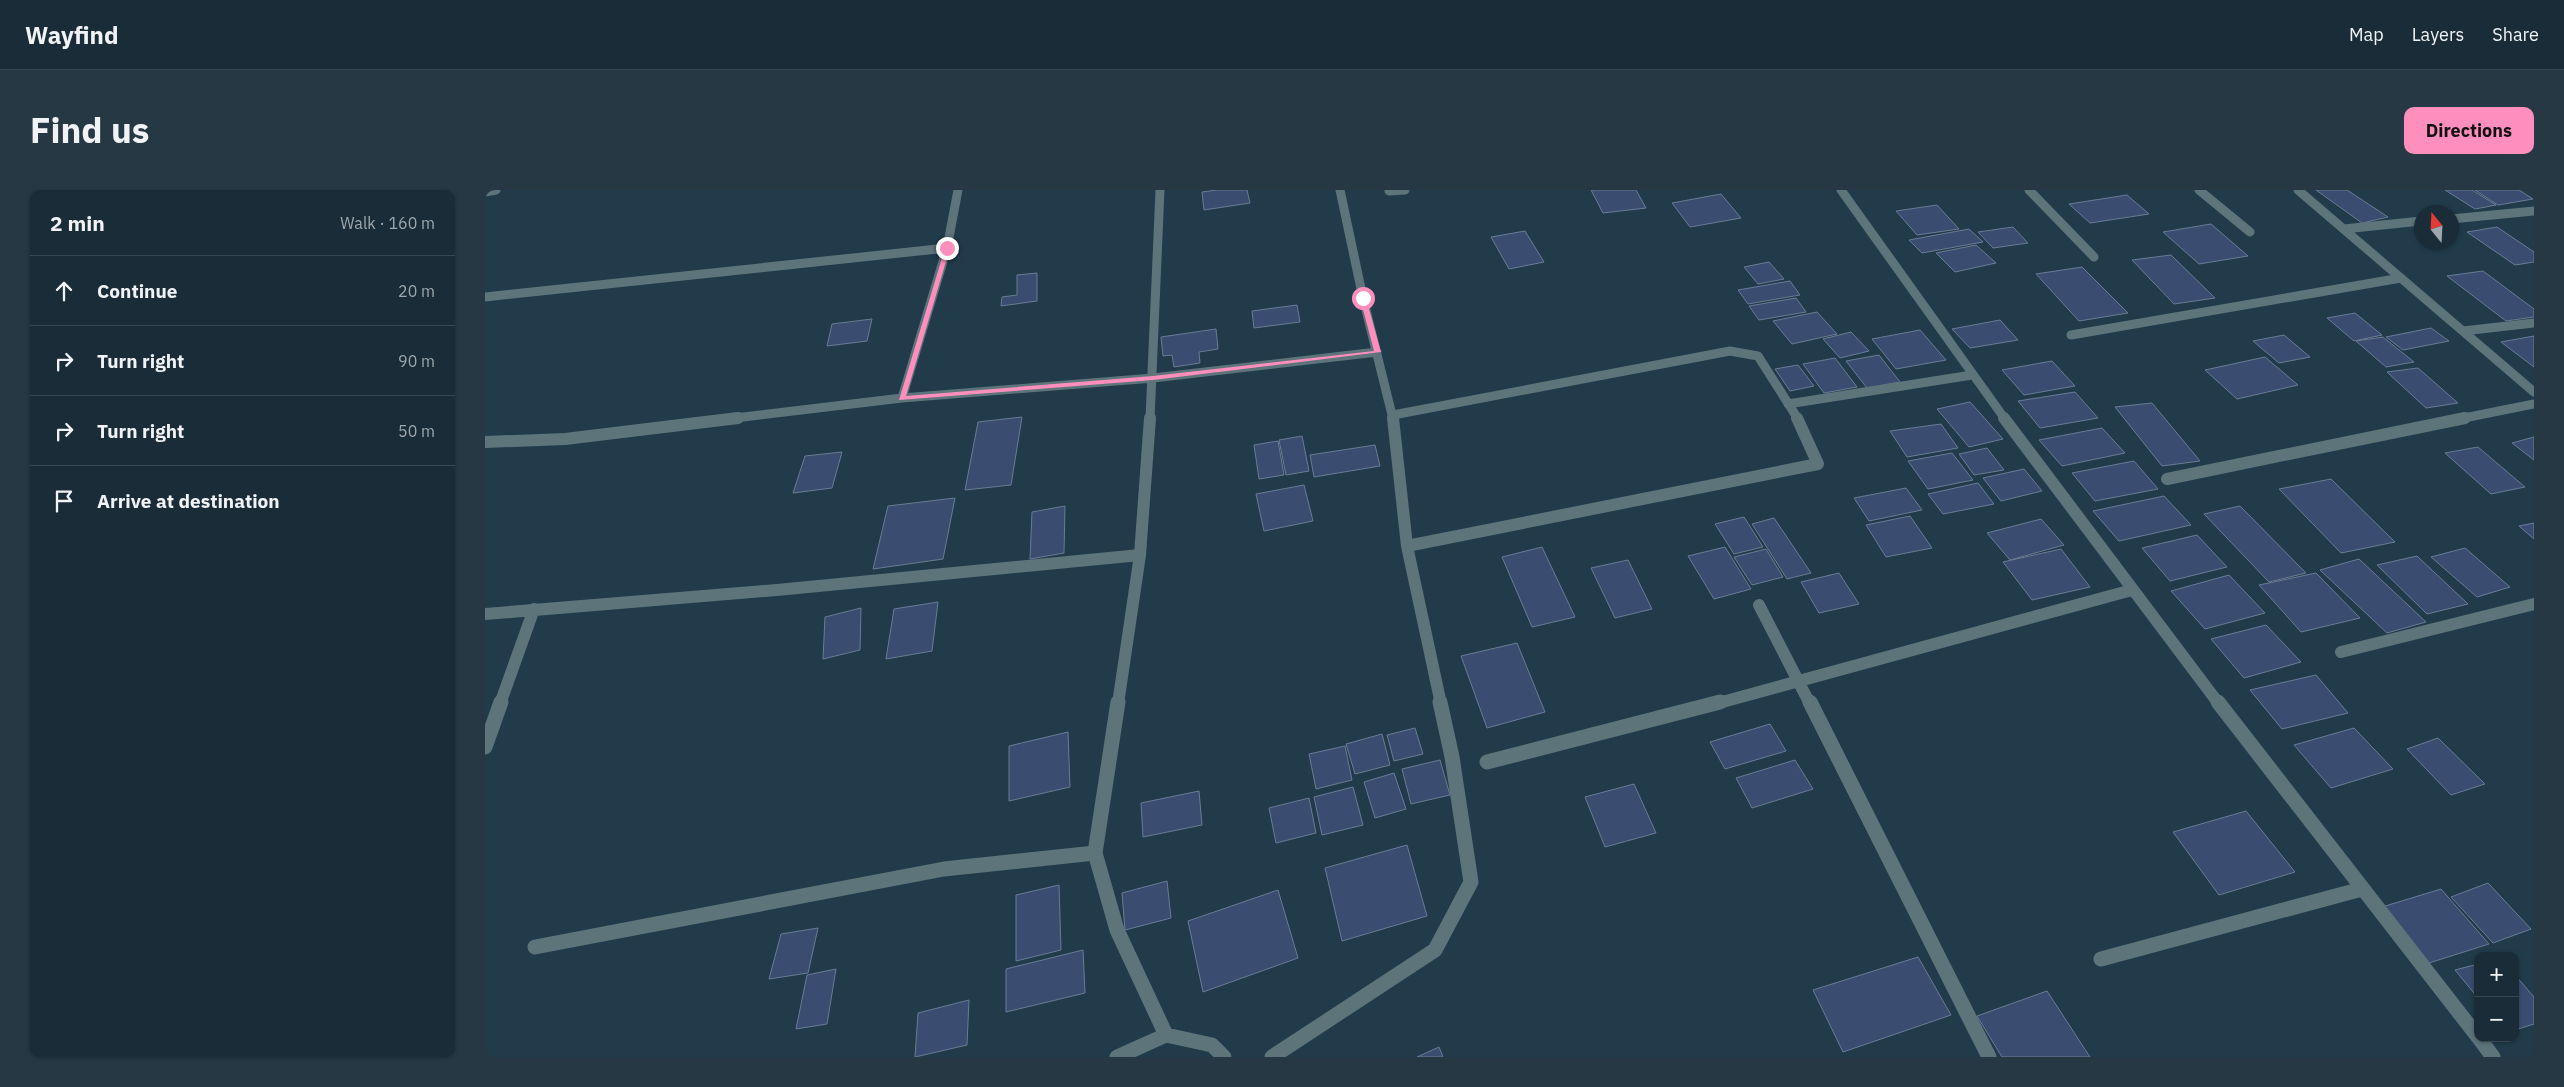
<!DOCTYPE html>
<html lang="en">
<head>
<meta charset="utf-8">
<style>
  :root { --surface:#192c38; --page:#263843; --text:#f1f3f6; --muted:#9fa7ae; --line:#374853; --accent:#fe8ebc }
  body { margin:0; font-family:"IBM Plex Sans",sans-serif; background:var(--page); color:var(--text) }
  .controls { position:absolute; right:15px; bottom:15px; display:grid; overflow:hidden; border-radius:10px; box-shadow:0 1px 4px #0004 }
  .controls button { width:45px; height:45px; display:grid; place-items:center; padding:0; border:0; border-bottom:1px solid var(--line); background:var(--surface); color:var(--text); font:25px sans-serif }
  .compass { position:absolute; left:1929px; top:15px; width:45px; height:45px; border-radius:50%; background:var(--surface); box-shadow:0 1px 4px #0004; rotate:342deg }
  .stop { position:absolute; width:15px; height:15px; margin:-11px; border:4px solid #fe8ebc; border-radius:50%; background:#fff }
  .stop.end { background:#fe8ebc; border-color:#fff; box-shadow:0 1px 5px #0008 }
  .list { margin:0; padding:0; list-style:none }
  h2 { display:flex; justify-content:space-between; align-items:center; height:65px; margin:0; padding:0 20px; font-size:21px }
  h2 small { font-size:16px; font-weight:400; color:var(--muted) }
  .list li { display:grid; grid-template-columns:32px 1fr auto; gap:15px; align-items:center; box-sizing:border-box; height:70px; padding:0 20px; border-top:1px solid var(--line) }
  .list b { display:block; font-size:19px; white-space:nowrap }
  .list em { font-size:16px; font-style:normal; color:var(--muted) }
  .icon { flex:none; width:28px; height:28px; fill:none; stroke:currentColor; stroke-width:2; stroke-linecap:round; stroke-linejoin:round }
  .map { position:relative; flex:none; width:2049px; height:867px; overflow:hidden; border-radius:10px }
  header { display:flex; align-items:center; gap:30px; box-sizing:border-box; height:70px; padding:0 25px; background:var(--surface); border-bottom:1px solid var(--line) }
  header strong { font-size:24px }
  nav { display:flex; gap:28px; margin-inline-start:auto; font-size:18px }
  .intro { display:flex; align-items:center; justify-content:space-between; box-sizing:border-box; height:120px; padding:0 30px }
  h1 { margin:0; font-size:35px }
  .button { padding:12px 22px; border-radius:10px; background:var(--accent); color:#111; font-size:18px; font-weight:700 }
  main { display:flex; gap:30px; padding:0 30px }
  aside { flex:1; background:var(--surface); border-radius:10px; box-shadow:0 1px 4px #0004 }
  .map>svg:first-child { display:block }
</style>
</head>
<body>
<header>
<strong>Wayfind</strong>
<nav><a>Map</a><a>Layers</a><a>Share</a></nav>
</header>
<div class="intro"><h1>Find us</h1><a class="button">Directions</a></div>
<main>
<aside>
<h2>2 min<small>Walk · 160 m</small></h2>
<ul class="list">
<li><svg class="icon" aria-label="ahead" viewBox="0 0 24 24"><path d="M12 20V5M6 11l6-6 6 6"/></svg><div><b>Continue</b></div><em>20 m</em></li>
<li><svg class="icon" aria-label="right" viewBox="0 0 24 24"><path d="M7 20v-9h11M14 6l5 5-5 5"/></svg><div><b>Turn right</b></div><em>90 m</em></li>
<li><svg class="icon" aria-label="right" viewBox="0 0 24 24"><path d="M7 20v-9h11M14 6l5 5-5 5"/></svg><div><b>Turn right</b></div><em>50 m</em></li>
<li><svg class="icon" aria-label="arrive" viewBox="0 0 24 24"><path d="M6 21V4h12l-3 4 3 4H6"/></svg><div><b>Arrive at destination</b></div></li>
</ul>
</aside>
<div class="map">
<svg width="2049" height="867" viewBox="0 0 2049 867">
  <rect width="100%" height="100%" fill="#213b4b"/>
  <path fill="#3a4d70" stroke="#6c7b94" d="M732,0H762L765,13L719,20L717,2Z
    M1106,0H1151L1161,18L1118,23Z
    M1831,0H1862L1903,27L1877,33Z
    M1960,0H1987L2011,15L1990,19Z
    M1990,0H2034L2048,9L2013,15Z
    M1236,4L1256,28L1205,37L1187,13Z
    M1642,5L1664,24L1605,33L1584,14Z
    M1452,15L1474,39L1432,45L1411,21Z
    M1726,34L1763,66L1714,74L1678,42Z
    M1528,37L1543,53L1508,58L1493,42Z
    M2012,37L2049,62V72L2030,75L1982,42Z
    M1484,39L1498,52L1437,63L1424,50Z
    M1040,41L1059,72L1024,79L1006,47Z
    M1491,55L1511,73L1470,82L1451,63Z
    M1686,65L1730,108L1689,114L1647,70Z
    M1284,72L1299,89L1273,94L1259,77Z
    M1597,77L1643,123L1594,131L1551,84Z
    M1998,81L2049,119V127L2021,131L1962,86Z
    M552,83V111L516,116L517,107L532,105V85Z
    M1305,91L1315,105L1263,114L1253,100Z
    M1311,108L1321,122L1274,130L1264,116Z
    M812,115L815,132L769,138L767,121Z
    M1332,122L1352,144L1307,154L1288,131Z
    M1870,123L1897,145L1869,151L1842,128Z
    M387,129L382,151L342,156L347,134Z
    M1515,130L1533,150L1485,158L1467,139Z
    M1946,138L1964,151L1918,160L1901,147Z
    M731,139L733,159L714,162L715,173L689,177L687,165L678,166L676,147Z
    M1435,140L1461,170L1411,179L1387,149Z
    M1366,142L1384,161L1355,168L1338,149Z
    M1799,145L1825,167L1794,173L1768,151Z
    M2049,146V177L2016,152Z
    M1898,147L1929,172L1901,177L1871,151Z
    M1394,165L1415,192L1382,198L1361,171Z
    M1780,167L1813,195L1752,209L1720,180Z
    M1350,168L1372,197L1339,203L1318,174Z
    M1567,171L1590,196L1539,205L1517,180Z
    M1313,175L1329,196L1305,201L1290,179Z
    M1933,178L1973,213L1941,218L1902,182Z
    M1590,202L1613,228L1555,238L1533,211Z
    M1485,212L1518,249L1484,257L1452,219Z
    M1667,213L1715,271L1677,276L1630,217Z
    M537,227L526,295L480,300L493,232Z
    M1456,234L1473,258L1422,267L1405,241Z
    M1617,238L1640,263L1577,276L1554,250Z
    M817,246L824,281L801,285L794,250Z
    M2049,247V270L2027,253Z
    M793,251L799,285L774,289L769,255Z
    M890,255L895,276L829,287L825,265Z
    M1993,257L2040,297L2006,304L1960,263Z
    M1502,258L1519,280L1489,285L1474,264Z
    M357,262L347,298L308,303L320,266Z
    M1467,263L1488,290L1443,299L1423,271Z
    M1649,271L1673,299L1610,311L1587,283Z
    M1539,279L1557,301L1516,311L1498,288Z
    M1846,289L1910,352L1856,363L1794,299Z
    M1493,293L1509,314L1458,324L1443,304Z
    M819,295L828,331L779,341L771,304Z
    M1421,298L1437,320L1384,331L1369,308Z
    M1679,306L1706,335L1634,351L1608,321Z
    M470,308L458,369L388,379L403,316Z
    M580,316L579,363L545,369L547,322Z
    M1755,316L1821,383L1784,392L1719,324Z
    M1425,326L1447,358L1401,367L1381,335Z
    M1259,327L1278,357L1249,364L1230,334Z
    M1289,328L1326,383L1302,389L1267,334Z
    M1556,329L1579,355L1525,370L1502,343Z
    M2049,333V349L2034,336Z
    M1712,345L1742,377L1685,391L1657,358Z
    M1057,357L1090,427L1047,437L1017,367Z
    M1240,357L1266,399L1229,409L1203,366Z
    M1980,358L2025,397L1992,407L1946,367Z
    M1281,359L1298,387L1267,395L1249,367Z
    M1576,359L1605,397L1547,410L1518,372Z
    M1932,366L1983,414L1942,424L1892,375Z
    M1874,369L1941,432L1902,443L1835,380Z
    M1143,370L1167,419L1130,428L1106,378Z
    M1354,383L1374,414L1334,423L1316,392Z
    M1831,383L1875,428L1816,442L1774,395Z
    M1744,385L1780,423L1720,439L1686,401Z
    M453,412L447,461L401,469L409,419Z
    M376,418L375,460L338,469L340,427Z
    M1781,435L1816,472L1759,488L1726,449Z
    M1032,453L1060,522L1002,538L976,466Z
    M1831,485L1863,523L1797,539L1765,500Z
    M1285,534L1301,561L1240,579L1225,552Z
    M930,538L938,564L909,571L902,545Z
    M1869,538L1908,579L1846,598L1809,555Z
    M583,542L585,597L524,611V556Z
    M897,544L905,575L870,584L861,554Z
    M1953,548L2000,594L1966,605L1922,559Z
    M860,556L867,590L831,599L824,564Z
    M955,570L965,605L926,614L917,579Z
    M1310,570L1328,599L1267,618L1251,588Z
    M909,583L921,619L890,628L879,592Z
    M1149,594L1171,643L1120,657L1100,607Z
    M868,597L878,635L837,645L829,607Z
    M714,601L717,635L658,647L656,613Z
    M824,608L831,643L791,653L784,618Z
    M1761,621L1810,682L1734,705L1688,642Z
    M922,655L942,726L857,751L840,678Z
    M682,691L686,728L640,740L637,703Z
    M2003,693L2046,739L2008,753L1966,707Z
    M574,695L576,760L531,771V705Z
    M1956,699L2004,754L1944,773L1897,717Z
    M793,700L813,768L718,802L703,731Z
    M333,738L323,783L284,789L296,744Z
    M598,760L600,803L521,822V779Z
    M1433,767L1466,825L1358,862L1328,800Z
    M1993,774V808L1970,780Z
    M351,779L342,834L311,839L322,785Z
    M2030,785L2049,807V834L2030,840Z
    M1562,801L1605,867H1517L1492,826Z
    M484,810L482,855L430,867L433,823Z
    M954,857L958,867H932Z"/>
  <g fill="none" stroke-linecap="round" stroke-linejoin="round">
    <path stroke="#5d747a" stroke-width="9" d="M855,0L878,108L908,229
      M1356,0L1520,229
      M1544,0L1609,67
      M1714,0L1765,42
      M1813,0L2049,202
      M904,1L920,0
      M0,2L11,0
      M1966,29L2049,21
      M1859,39L1936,31
      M0,107L462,58
      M1978,141L2049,133
      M1586,145L1916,88
      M417,208L462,58L473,0
      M1303,214L1487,185
      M908,225L1245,161L1273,166L1313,229
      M242,229L417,208L668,188L892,162
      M665,229L675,0
      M1974,229L2049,214"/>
    <path stroke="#5d747a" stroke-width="12" d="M908,228L922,356L956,514
      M1519,228L1734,514
      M0,252L80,249L253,228
      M1682,289L1980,228
      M922,356L1333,274L1312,228
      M1274,415L1325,514
      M0,424L292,400L655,365
      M1856,462L2049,414
      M15,514L49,419
      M633,514L655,365L665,228
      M1230,514L1647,400"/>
    <path stroke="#5d747a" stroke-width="15" d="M633,512L610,663L632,740L681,845L727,855L739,867
      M1325,512L1504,867
      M1733,512L1993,847
      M0,557L16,512
      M1002,572L1235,512
      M50,757L459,679L610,663
      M1616,769L1877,699
      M1994,848L2008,867
      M632,867L681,845
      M787,867L950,760L986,692L967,567L955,512"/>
  </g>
  <path fill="#fe8ebc" d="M462,56L465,58L421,206L668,186L889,161L875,108L878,106L881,108L896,162L668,190L414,210L460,58Z"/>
</svg>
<div class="controls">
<button>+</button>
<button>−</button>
</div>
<svg class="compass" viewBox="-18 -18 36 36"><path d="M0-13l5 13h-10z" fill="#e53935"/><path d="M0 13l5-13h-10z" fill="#9fa7ae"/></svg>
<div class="stop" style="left:878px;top:108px"></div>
<div class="stop end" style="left:462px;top:58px"></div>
</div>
</main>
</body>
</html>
